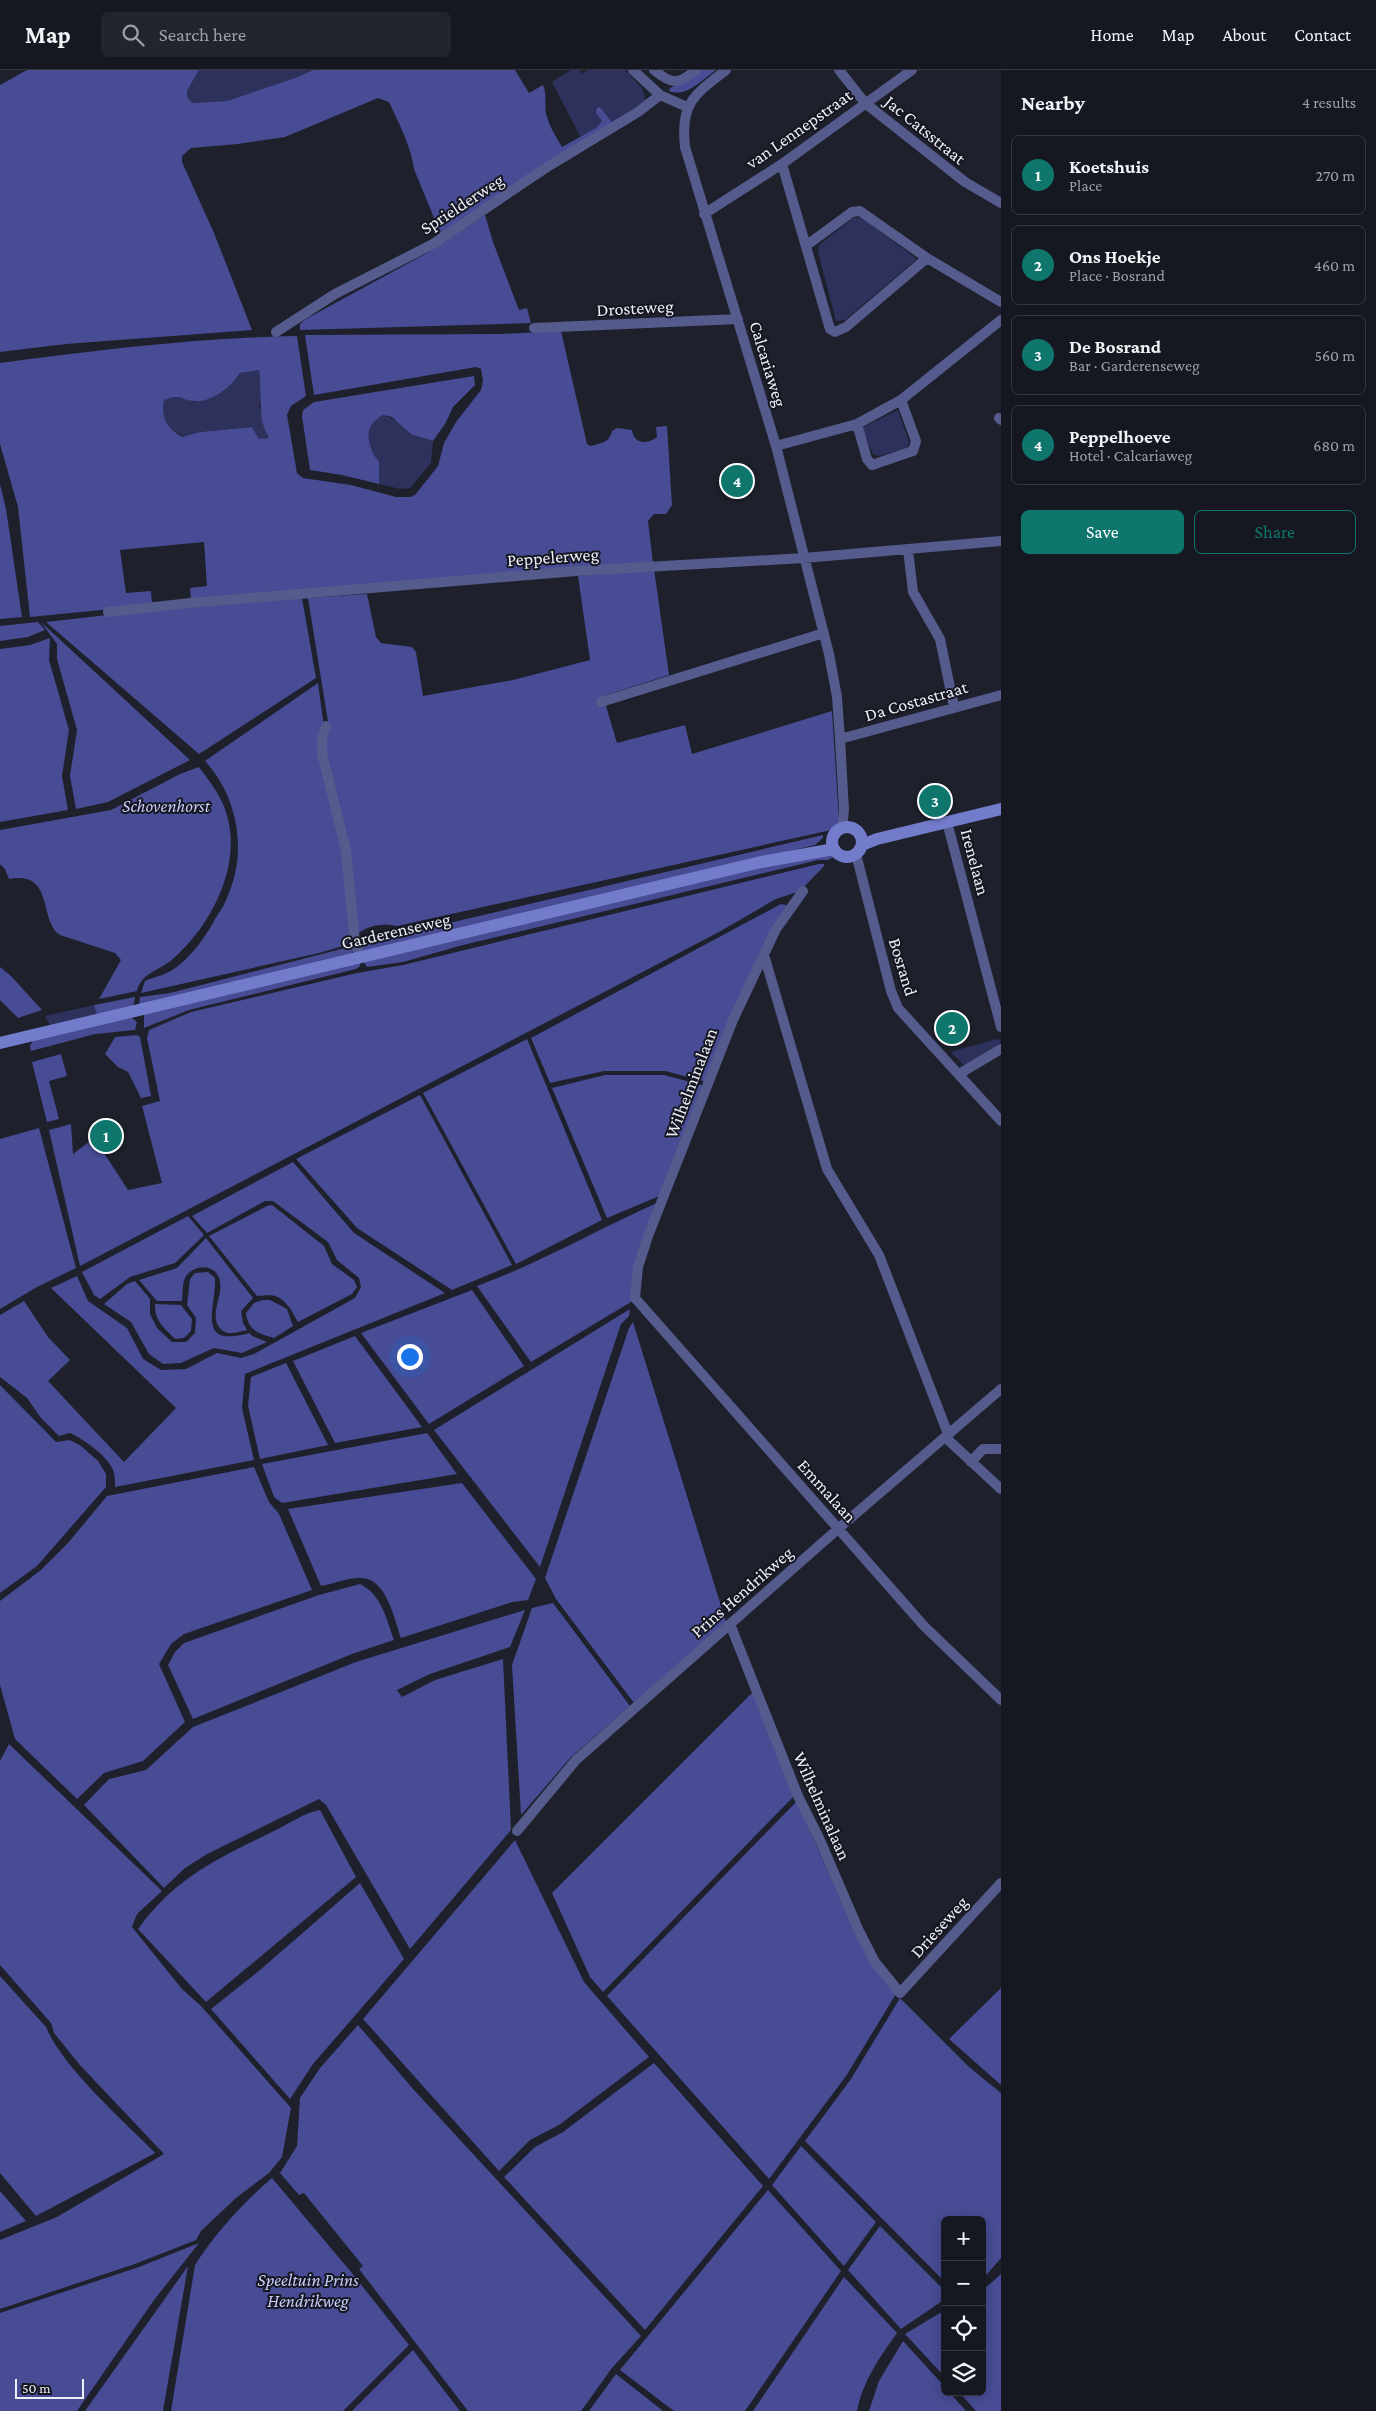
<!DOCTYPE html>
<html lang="en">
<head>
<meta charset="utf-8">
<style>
  :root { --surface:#161821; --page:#23252e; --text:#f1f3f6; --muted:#9ea0a5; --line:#35373f; --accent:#0f766e }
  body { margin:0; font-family:"Crimson Pro",serif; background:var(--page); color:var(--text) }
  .controls { position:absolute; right:15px; bottom:15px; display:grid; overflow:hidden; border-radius:8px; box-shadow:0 2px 12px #0003 }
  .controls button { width:45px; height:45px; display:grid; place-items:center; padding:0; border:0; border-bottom:1px solid var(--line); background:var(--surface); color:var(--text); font:25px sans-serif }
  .scale { position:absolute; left:15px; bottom:12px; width:69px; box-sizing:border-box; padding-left:5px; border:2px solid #edeff7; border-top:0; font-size:14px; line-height:18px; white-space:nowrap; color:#edeff7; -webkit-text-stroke:4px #151622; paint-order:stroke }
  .you { position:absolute; left:409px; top:1286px; width:18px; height:18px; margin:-12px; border:4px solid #fff; border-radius:50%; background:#1a73e8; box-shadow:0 0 0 8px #1a73e833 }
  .badge { display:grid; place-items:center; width:32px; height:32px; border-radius:50%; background:var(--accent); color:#fff; font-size:16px; font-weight:700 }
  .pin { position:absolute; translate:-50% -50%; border:2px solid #fff; box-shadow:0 1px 5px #0006 }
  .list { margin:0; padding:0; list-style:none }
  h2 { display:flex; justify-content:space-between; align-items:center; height:65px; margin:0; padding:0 20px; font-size:21px }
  h2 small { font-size:16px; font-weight:400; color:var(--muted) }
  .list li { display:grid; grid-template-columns:32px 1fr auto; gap:15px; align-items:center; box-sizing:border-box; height:80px; margin:0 10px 10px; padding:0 10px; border:1px solid var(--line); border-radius:8px }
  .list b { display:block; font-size:19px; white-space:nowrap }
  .list p { margin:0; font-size:16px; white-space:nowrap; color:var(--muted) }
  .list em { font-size:16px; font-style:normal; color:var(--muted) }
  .actions { display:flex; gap:10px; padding:15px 20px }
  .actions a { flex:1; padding:11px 0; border:1px solid var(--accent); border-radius:8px; text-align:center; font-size:18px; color:var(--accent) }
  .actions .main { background:var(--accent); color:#fff }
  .icon { flex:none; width:28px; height:28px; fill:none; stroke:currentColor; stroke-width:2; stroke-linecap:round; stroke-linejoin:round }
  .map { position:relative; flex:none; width:1001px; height:2341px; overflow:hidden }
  header { display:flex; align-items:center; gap:30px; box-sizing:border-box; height:70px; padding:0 25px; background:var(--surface); border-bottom:1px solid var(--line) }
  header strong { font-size:24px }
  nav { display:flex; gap:28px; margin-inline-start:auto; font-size:18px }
  .search { width:350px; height:45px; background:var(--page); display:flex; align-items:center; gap:12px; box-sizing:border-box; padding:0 18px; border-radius:8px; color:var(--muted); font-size:19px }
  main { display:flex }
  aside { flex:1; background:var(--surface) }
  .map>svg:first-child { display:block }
</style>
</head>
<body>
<header>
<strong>Map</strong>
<div class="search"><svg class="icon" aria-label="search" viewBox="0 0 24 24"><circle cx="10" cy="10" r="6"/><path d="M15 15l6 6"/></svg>Search here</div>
<nav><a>Home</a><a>Map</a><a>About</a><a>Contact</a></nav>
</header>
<main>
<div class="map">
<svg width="1001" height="2341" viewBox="0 0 1001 2341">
  <rect width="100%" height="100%" fill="#1e202c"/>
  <path fill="#2d315b" d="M199,0H313L298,7L227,31L192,33L187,27V21Z
    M571,0H580L582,4L588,0H625L642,18L646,31L614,55L596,43L602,51L596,58L581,68L552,12Z
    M861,147L917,189L845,250L836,251L818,182L819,175L853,148Z
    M259,300L262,319L259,336L269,368L259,369L252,357L200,362L183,367C167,357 161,349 164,330L174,326L194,332L235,310L240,303Z
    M898,340L909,372L907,379L878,386L873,384L861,358Z
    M383,345C402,350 414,367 433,371L431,393L410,418L400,419L379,414V392C374,387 373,383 371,378C366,362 368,353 383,345Z
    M94,935L97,945L51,957L45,946Z
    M997,969L1001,970L999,975L965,996L951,983L953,981Z"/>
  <path fill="#474c94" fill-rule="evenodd" d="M27,0H199L187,21V27L192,33L227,31L298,7L313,0H515L529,23L543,15C548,26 543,36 547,47C550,58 557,68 562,77L596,58L602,51L596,43L597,38L600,37L614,55L541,96L441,165L414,99C411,76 399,54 389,32L378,28L285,67L238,74L191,78L182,86V92L214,163L252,260L66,274L0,282V15Z
    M701,0H716C702,10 686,28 669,21L670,18L688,10Z
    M485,145L493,172L519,240L527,238L531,253L300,260V254L306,249L429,182Z
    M561,261L587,374L590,376C602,373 609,373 612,361L617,358L632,360C634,374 647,375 657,367L656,357L667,356L672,435L666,444H654L648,451L653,493L191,531L190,518L207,516L204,472L120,480L126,523L151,521L152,535L30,547L18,437L0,374V293C98,280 197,268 297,266L306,326L291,336L287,345L297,403L303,408L351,415L396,427H410L415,425L438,396L444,373L456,352L481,320L483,311L481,299L476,297L314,325L305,265L501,264ZM259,300C263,324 256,346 269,368L259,369L252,357L200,362L182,367C167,357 161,349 164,330C181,323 179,330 194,331C211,333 231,317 240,303Z
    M474,306L475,315L453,337L445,354L433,371L411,364L392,347L383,345C368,354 366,362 371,378C373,383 374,387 379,391V414L342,405L310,400L302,346L303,340L314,332Z
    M0,414L6,439L22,547L0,549Z
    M654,499L669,605L603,626L617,673L685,655L692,684L832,641L839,751L836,759L397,856C381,853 369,855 356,865L324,684L329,658L308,528L367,524L376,567L381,573L412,577L416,582L423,626L513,610L590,590L578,506Z
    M302,528L316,608L199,684L46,552L108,545Z
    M38,552L45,560L28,567L0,571V556Z
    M41,552L190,690L108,732L76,739L70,706L77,660L57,589V574Z
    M50,568L49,590L69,660L62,706L68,740L0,752V579L30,575Z
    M318,613L324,657L319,668L343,779L353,873L319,883L141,923L145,911C155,907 165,905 174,899C190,888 203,870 213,853C217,845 223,838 226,830C248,784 239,728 205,691Z
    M199,697C207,708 216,719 222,732C247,785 215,851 175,887C161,901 142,901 137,921L99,929L121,890L115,883L60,865C38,850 55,801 9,809L5,799L0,794V760L111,740L180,704Z
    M823,765V768L815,775L364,882L360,879L359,873L398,865Z
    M833,784L835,785L829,790H818L463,875L403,892L367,897L363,891L773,794Z
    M819,794H824V796L800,821L776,829L719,862L80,1196L49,1060L71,1054L73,1084L98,1065L104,1083L128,1120L162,1113L142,1036L160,1031L147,968L149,960L191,942L357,903L403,895Z
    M781,834L786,835V839L707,1012L665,1001H604L550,1013L531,968Z
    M353,876L352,885L139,936L140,927L170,923Z
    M360,892V896L356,899L189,940L144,958V944Z
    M0,897L11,906L42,940L18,948L0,930Z
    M135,927L133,937L97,945L94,935Z
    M131,947L137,952L135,960L95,964L31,981L30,976L33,970Z
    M137,965L140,967L151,1026L141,1028L128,1002L118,997L105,984L115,967Z
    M527,969L602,1150L516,1194L423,1023Z
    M61,984L67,1006L49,1011L59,1049L47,1052L32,992Z
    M605,1005H664L705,1016L662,1125L607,1148L552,1018Z
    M420,1025L512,1195L452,1220L357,1158L296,1089Z
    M39,1058L76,1198L37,1217L0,1239V1069Z
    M293,1092L354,1163L445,1223L245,1304L242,1338L254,1390L115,1417C115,1411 115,1405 113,1400C108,1386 83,1369 70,1363L59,1366L41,1348L27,1328L0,1307V1245L24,1231L48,1267L70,1290L48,1311L124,1392L176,1338L51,1218L77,1206L88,1231L127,1258L143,1289L161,1300L186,1299L217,1283L241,1288L254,1284L355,1228L361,1217L359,1208L337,1190L328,1172L273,1131H265L207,1163L192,1146Z
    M659,1132L634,1195L631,1232L531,1292L477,1216C540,1193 598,1159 659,1132Z
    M272,1135L324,1176L332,1194L354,1210L357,1217L352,1224L298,1252C292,1241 284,1225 269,1225C265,1225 261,1226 257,1226L209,1166L267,1136Z
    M188,1146L204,1165L175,1193L130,1207L100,1229L94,1225L82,1202Z
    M206,1168L253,1228L241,1241L243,1253L247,1260C237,1262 226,1267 219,1257C208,1242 228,1220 217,1204C210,1193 191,1196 185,1208C182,1214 183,1224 182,1231H157L139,1210L177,1198Z
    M208,1202L215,1208C216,1240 195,1278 250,1263L252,1266L267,1272L242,1283L214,1278L181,1293L163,1294L149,1284L131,1252L104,1234L127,1214L135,1211L150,1229V1244L157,1258L172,1272H186L195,1263L196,1248L187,1235L190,1209L195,1203Z
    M472,1220L524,1296L429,1354L361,1263Z
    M262,1230H270L287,1239L293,1256L274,1268C258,1264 248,1260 246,1243L254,1233Z
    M155,1234L181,1235L192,1249L191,1261L184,1268L175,1269C164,1258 154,1250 155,1234Z
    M630,1239L629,1246L621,1254L540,1497L434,1360Z
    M633,1252L726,1552L634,1633L556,1529L545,1508L629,1258Z
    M355,1266L422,1357L335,1373L293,1291Z
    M286,1293L328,1375L260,1389L248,1336L251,1307Z
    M0,1315L56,1372L70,1370L81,1376L98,1391L106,1404V1417L37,1496L0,1523Z
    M427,1363L457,1404L282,1433L274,1427L262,1394Z
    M254,1397L269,1432L279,1444L312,1520L184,1564L171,1574L159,1594L185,1652L143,1691L104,1703L77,1729L15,1669L0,1615V1531L41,1500L68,1473L107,1426Z
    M462,1413L536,1509L528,1530L512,1532L401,1568C394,1548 386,1506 359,1508C347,1508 333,1514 321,1516L288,1439Z
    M360,1514C382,1525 386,1548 394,1570L352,1584L193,1649L168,1595L175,1582L184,1573L319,1525Z
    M553,1533L630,1636L571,1687L521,1745L512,1595L532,1538Z
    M525,1540L510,1577L430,1604L397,1620L402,1627L435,1610L503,1589L511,1760L410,1879L326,1735L319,1729L207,1784L185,1798L164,1818L84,1735L109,1709L146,1700L193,1657L356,1592Z
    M753,1622L794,1726L603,1922L590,1907L552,1823Z
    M9,1674L162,1821L137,1844L132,1857L182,1919L201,1936L291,2038L282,2087L269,2103L236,2128L201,2161L196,2170L135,2194L0,2239V2170L57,2147L164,2084L79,1994L54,1963L51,1953L0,1895V1691Z
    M797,1731L855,1863L896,1924L846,2006L769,2109L607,1926Z
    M320,1740L356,1807L206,1932L138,1859C176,1806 221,1787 278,1759C290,1753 306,1742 320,1740Z
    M515,1770L584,1912L649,1987L559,2055L530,2070L499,2101L363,1949Z
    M360,1813L404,1889L313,1994L290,2029L211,1939L260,1900Z
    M0,1906L46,1957C63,1998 123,2050 155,2083L36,2146L0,2103Z
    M1001,1918V2015L949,1969Z
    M900,1928L969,1997L1001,2023V2188L982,2210V2150H945V2212L805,2071L851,2009Z
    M358,1955L414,2020L641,2266L612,2298L581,2341H468L359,2199L363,2196L304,2123L299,2125L280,2103L297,2076L300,2028L320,1998Z
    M654,1993L763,2116L645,2260L504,2107L535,2077L563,2062Z
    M801,2076L876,2152L844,2196L772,2115Z
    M272,2108L351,2202L409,2275L343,2341H171L195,2195C216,2162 242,2134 272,2108Z
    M768,2120L841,2201L745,2341H674L620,2300Z
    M0,2121L26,2151L0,2162Z
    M880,2156L945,2221V2229L901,2259L848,2200Z
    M199,2173L154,2230L77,2341H0V2243L139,2197Z
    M188,2196L163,2341H85Z
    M1001,2204V2341H976L959,2322H982V2221Z
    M844,2207L897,2263C879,2288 863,2311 857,2341H753Z
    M945,2240V2307L905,2264Z
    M903,2271L945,2317V2322H949L966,2341H869L879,2311Z
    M413,2280L460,2341H352Z
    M616,2304L663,2341H589Z"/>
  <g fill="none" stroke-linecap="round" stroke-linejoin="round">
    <path stroke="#555b8d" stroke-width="10" d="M633,0L660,25L687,37
      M654,0C672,15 678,15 696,0
      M726,0C694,25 680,33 685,77L776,376L829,584L837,627L840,669L844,740L842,758
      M839,0L865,33L965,112L1001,133
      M782,94L830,259L835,262L846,257L927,188
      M704,144L782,94L912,0
      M807,175L852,142L860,141L927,188L1001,232
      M534,258L738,249
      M276,262L335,224L433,174L544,99L638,42L660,25
      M901,330L1001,250
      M999,348L1001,350
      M776,376L857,354L901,330L916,371L913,381L872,395L867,389L857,354
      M908,480L913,522L940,569L954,637
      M108,542L191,533L576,501L804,488L1001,471
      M601,632L824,563
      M326,656L322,668V683L346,781L355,873L360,887
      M840,669L1001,625
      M947,752L1001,957
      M856,784L891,921L898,938L1001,1051
      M803,821L776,859L733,950L648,1166L638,1197L635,1228L924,1556L1001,1630
      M764,885L827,1099L879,1185L948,1364
      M959,1004L1001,979
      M945,1367L1001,1419
      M971,1392L983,1379H1001
      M730,1554L798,1726L819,1768L859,1861L875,1892L900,1923L1001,1813
      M517,1761L576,1690L839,1458L1001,1319"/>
    <path stroke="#737ccb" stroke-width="12" d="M832 772a15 15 0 1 1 30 0a15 15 0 1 1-30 0Z
      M862,775L877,769L1001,739
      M0,973L761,792L834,779"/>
  </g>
  <g text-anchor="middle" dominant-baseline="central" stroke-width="4" stroke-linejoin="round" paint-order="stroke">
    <g font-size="18" fill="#edeff7" stroke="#151622">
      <text transform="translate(799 59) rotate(-35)">van Lennepstraat</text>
      <text transform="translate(925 60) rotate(39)">Jac Catsstraat</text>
      <text transform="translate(462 134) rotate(-33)">Sprielderweg</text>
      <text transform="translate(635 238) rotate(-3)">Drosteweg</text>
      <text transform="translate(768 294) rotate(73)">Calcariaweg</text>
      <text transform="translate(553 487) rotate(-4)">Peppelerweg</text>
      <text transform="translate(916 631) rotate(-16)">Da Costastraat</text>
      <text transform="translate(975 792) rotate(75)">Irenelaan</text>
      <text transform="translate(396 861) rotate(-13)">Garderenseweg</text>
      <text transform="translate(903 897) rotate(73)">Bosrand</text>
      <text transform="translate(691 1013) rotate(-69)">Wilhelminalaan</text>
      <text transform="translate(827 1421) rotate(48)">Emmalaan</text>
      <text transform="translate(742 1522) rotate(-41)">Prins Hendrikweg</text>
      <text transform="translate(822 1736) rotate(66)">Wilhelminalaan</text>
      <text transform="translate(939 1857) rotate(-48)">Drieseweg</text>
    </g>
    <g font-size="18" font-style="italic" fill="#c6cdf6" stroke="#151622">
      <text x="166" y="736">Schovenhorst</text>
      <text x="308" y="2210">Speeltuin Prins<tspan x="308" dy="21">Hendrikweg</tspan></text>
    </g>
  </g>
</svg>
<div class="controls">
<button>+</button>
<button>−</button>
<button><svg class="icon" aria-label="locate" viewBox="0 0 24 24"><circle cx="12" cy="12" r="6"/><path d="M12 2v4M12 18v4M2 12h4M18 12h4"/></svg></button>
<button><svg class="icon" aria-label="layers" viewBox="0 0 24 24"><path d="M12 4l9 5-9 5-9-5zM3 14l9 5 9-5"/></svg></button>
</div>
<div class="scale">50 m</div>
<div class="you"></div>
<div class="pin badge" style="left:106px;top:1066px">1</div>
<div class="pin badge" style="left:952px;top:958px">2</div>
<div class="pin badge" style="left:935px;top:731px">3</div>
<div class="pin badge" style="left:737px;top:411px">4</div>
</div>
<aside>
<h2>Nearby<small>4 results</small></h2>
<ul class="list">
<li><span class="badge">1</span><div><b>Koetshuis</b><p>Place</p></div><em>270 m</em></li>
<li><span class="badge">2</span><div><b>Ons Hoekje</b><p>Place · Bosrand</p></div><em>460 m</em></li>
<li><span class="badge">3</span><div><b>De Bosrand</b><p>Bar · Garderenseweg</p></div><em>560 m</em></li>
<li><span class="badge">4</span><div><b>Peppelhoeve</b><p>Hotel · Calcariaweg</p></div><em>680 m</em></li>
</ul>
<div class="actions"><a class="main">Save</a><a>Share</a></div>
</aside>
</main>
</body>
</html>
